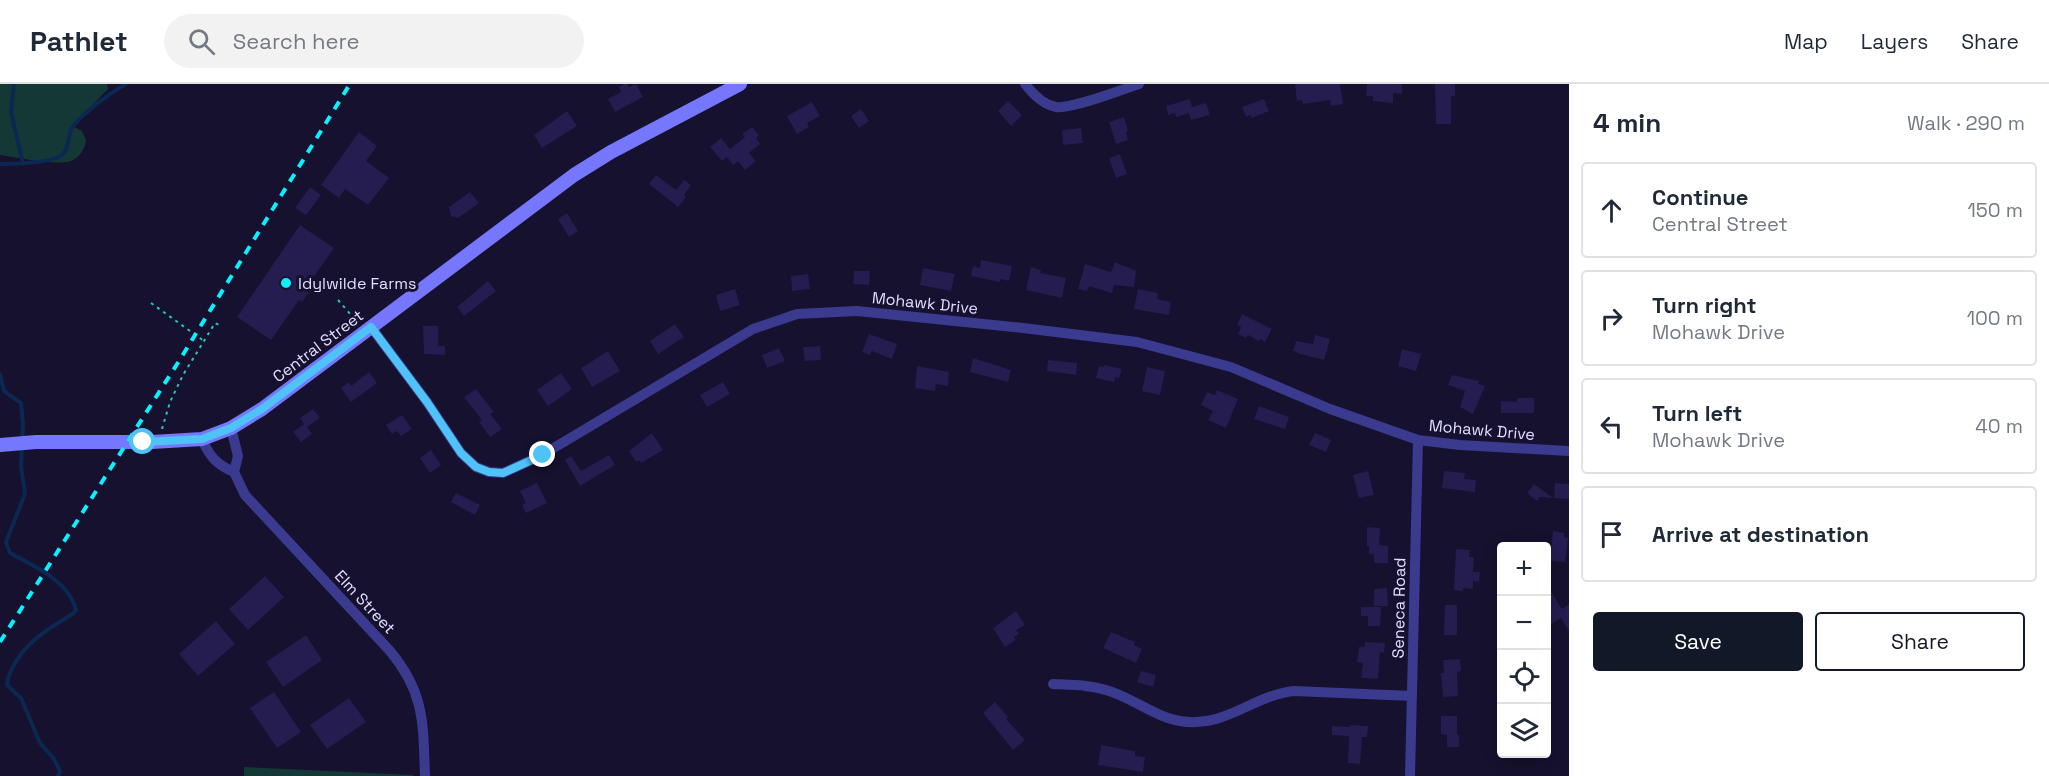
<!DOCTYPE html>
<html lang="en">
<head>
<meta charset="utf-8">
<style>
  :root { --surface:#fff; --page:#f2f2f3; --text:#1f2937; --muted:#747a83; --line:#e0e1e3; --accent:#111827 }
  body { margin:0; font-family:"Space Grotesk",sans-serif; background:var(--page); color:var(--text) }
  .controls { position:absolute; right:18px; bottom:18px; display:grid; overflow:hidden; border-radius:6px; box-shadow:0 3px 15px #0003 }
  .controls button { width:54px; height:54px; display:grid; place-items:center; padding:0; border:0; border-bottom:2px solid var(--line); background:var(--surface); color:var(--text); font:30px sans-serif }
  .stop { position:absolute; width:18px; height:18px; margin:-14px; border:4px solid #4fc3f7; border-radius:50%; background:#fff }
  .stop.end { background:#4fc3f7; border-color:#fff; box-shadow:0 2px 6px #0008 }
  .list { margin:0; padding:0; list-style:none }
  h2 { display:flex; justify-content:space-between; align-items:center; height:78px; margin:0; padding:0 24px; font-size:26px }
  h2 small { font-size:20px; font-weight:400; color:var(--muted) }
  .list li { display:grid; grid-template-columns:39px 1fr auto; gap:18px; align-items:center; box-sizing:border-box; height:96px; margin:0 12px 12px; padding:0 12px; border:2px solid var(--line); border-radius:6px }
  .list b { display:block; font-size:22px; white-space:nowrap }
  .list p { margin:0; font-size:20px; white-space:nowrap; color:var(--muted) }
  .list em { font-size:20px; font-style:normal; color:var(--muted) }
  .actions { display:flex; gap:12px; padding:18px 24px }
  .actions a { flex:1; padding:14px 0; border:2px solid var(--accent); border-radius:6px; text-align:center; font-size:21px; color:var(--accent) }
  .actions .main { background:var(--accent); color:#fff }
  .icon { flex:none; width:33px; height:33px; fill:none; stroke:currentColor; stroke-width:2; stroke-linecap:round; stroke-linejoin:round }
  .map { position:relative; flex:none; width:1569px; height:692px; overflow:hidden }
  header { display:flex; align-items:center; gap:36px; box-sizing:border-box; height:84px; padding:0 30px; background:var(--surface); border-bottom:2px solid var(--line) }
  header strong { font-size:28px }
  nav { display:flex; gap:33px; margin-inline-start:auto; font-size:21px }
  .search { width:420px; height:54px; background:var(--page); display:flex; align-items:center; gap:15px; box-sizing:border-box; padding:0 21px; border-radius:33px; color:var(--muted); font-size:22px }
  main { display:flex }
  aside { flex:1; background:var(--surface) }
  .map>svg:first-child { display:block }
</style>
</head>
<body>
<header>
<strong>Pathlet</strong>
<div class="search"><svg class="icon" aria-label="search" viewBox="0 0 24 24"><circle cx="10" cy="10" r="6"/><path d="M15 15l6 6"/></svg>Search here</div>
<nav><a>Map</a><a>Layers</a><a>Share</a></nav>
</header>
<main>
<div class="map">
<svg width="1569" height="692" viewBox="0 0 1569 692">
  <rect width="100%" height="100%" fill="#15112e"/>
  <path fill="#143836" d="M0,0H107L108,5L72,42L82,47L86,56C85,64 81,72 73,76C62,83 15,73 0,71Z
    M244,683L413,691V692H244Z"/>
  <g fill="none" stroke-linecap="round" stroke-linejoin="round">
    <path stroke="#0b2853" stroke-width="4" d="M14,0L11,28L23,80
      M0,80C13,80 55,79 63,70C69,64 68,55 70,48C76,33 112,8 126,0
      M0,290L4,307L21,319L23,341L21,382L25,410L6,458L10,469C34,482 69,497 76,526L74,529C49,544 23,559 11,587C9,592 7,595 7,601L21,614L40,659L54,675L60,687L58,692"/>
  </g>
  <path fill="#251c50" d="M624,0H627L629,3L636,0L643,13L615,28L608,15L621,8L619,3Z
    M1295,0H1340L1343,20L1331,22L1330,16L1303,20L1302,16L1297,17Z
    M1367,0H1402V10L1393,9V19L1373,17V12H1366Z
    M1435,0H1455V12H1451V40H1436Z
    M1190,15L1192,23L1206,19L1210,31L1191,36L1189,29L1176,33L1175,29L1168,31L1166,22Z
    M1264,15L1269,27L1252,34L1250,31L1246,33L1242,23Z
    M1008,17L1022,31L1011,42L998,27Z
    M812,18L820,32L807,39L809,43L797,50L787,32Z
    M861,25L869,37L859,44L851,32Z
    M567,27L577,42L542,64L534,51Z
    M1124,33L1128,47L1126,48L1128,56L1116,60L1109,38Z
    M752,43L759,51L756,54L760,60L749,69L756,77L745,86L738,77L733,81L727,73L722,77L710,63L721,54L730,65L745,53L742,50Z
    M1081,44L1083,59L1063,61L1062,46Z
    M359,48L377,62L366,77L389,94L368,121L345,105L339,114L321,101Z
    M1120,70L1127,90L1116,94L1109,74Z
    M656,91L676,106L684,96L691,101L684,111L686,113L678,123L649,100Z
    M310,103L321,111L306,131L295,124Z
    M470,108L479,119L458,134L451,132L449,123Z
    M567,129L578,147L569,153L558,135Z
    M300,141L334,164L310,198L314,201L302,218L299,216L271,256L237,233Z
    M981,176L1012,182L1009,197L1000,195V198L971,192L973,182L980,184Z
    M1115,178L1136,187L1134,203L1114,201L1112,209L1089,202L1087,207L1078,205L1085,180L1111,188Z
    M1031,183L1041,186L1040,189L1066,194L1062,214L1026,206Z
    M923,184L955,190L951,207L920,201Z
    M854,187H870L869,201L853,200Z
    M808,190L810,205L792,207L791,192Z
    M488,197L496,207L464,232L457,223Z
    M735,205L740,221L720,227L716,211Z
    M1138,205L1158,209L1157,215L1171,218L1169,231L1134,225Z
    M1242,230L1272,245L1265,258L1260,255L1259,257L1248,251L1246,254L1238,250L1241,243L1237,241Z
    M675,240L684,253L658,270L650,257Z
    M423,242H438V262H445V271L424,270Z
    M869,250L897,260L892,275L872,267L870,271L862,268Z
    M1315,251L1330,255L1324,276L1297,269V268L1293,267L1296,257L1313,260Z
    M820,262L821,276L805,277L803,263Z
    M779,264L785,277L767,284L762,271Z
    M1402,265L1421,270L1416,287L1398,282Z
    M608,267L620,287L592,303L581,284Z
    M973,274L1011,286L1008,298L970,288Z
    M1048,276L1077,279L1076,291L1047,287Z
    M1104,281L1122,285L1119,294L1115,293L1114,298L1096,294L1099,282L1103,283Z
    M917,282L949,288L948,302L936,300L935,307L915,304Z
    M1147,283L1165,287L1160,311L1142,307Z
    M369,288L377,299L351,318L341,304L349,298L351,302Z
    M561,289L572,305L548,322L537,306Z
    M1452,291L1479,297L1478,300L1485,302L1473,330L1460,323L1465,307L1448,301Z
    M723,298L730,310L707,323L700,311Z
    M476,305L494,328L490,330L502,345L490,353L479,338L482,336L464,313Z
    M1217,306L1238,315L1226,344L1208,336L1213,327L1201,321L1207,308L1215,311Z
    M1517,314H1534V329H1501V317L1517,318Z
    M1259,322L1289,333L1285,345L1254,335Z
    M313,325L320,334L307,343L312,350L301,358L293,348L304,340L300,334Z
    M402,331L412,345L401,352L397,347L392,350L386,341Z
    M652,349L663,366L641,379L639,376L636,378L629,367Z
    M1315,349L1331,356L1326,368L1309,361Z
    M431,366L441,381L430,389L420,374Z
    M609,371L615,381L580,402L565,376L571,372L581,387Z
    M1368,387L1374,411L1359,414L1353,391Z
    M1444,387L1465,389L1464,395L1476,396L1475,408L1442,404Z
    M537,399L547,419L526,429L522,421L526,419L520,407Z
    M1555,399L1569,400V415L1554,414Z
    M1534,400L1553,414L1540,413L1537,417L1527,409Z
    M456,409L480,421L475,431L451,418Z
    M1367,443L1380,444L1379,461L1388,462V479H1374V470H1369V462H1367Z
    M1553,447L1564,449V453L1568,454L1565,478L1550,477Z
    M1456,465L1470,466L1469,473H1474L1473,488H1480L1479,498L1473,497V505L1463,504V507L1454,506Z
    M265,492L284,513L248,546L229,525Z
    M1546,500L1562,525L1569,520V547L1561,534L1546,543Z
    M1387,504L1388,522H1374V505Z
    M1445,521H1457V551H1444Z
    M1361,523H1381L1380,542H1368V532H1361Z
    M1016,527L1025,541L1016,546L1019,550L1014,553L1016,556L1005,563L993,544Z
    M216,537L235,560L198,592L179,570Z
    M1111,548L1135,558L1134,561L1142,565L1136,579L1103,564Z
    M306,551L322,576L283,603L266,578Z
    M1365,558L1385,559L1384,569L1380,568L1378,595L1361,594L1363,579L1357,578L1359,563H1365Z
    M1460,575L1461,587L1457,588L1458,612L1443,613L1441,589H1444L1443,576Z
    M1141,587L1156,591L1153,603L1137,598Z
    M274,608L301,648L277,664L250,624Z
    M349,614L366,638L327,665L310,641Z
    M995,618L1008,633L1006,635L1025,656L1013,666L983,629Z
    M1441,632H1457V651H1459V663H1447V651L1441,650Z
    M1350,641L1368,642L1367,653H1362L1360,680L1348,679L1349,652L1332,651V642L1350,643Z
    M1101,661L1135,667V672L1145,673L1143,688L1098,681Z"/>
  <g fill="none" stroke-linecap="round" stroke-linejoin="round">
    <path stroke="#2cc5b6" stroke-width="2" stroke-dasharray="3 4.5" stroke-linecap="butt" d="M338,216L358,239
      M151,219L204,257
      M162,345L170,318L183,291L215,239L221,242"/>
    <path stroke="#3a3a8f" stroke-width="10" d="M1025,0C1032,9 1044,21 1056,23C1072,25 1121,6 1139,0
      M371,243L427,318L461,369L476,383L489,388L503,389L542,371L753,245L797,230L857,227L1023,244L1137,258L1231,283L1330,325L1418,356L1460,361L1569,367
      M231,344L238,372L234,388L245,411L390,567C425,609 423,639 425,692
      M202,355C209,372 217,381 234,388
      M1053,600C1073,601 1094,601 1112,608C1135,616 1156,633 1180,637C1225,645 1253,611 1294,607L1412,612
      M1410,692L1418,356"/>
    <path stroke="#7577ff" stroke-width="14" d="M0,361L36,358H152L202,355L231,344L262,325L574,91L611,68L740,0"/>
    <path stroke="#0af0ff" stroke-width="4" stroke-dasharray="9 8" stroke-linecap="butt" d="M0,558L179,277L350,0"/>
  </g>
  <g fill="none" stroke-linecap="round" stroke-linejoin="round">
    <path stroke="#4fc3f7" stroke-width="8" d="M143,358L202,355L231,344L262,325L371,243L427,318L461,369L476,383L489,388L503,389L543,371"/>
  </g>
  <circle fill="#0af0ff" stroke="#15112e" stroke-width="2" cx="286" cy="199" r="6"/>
  <g text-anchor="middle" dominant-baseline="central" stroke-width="6" stroke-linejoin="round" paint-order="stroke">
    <g font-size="16" fill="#e1deff" stroke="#15112e" text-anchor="start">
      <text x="298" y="199">Idylwilde Farms</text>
    </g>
    <g font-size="16" fill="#e1deff" stroke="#15112e">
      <text transform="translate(925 219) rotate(6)">Mohawk Drive</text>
      <text transform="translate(318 262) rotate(-37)">Central Street</text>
      <text transform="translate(1482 346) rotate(5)">Mohawk Drive</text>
      <text transform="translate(365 518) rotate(47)">Elm Street</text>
      <text transform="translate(1399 524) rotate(-89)">Seneca Road</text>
    </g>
  </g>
</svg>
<div class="controls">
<button>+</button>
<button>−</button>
<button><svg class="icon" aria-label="locate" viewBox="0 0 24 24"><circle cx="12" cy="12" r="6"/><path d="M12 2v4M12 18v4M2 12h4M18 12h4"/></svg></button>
<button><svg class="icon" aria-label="layers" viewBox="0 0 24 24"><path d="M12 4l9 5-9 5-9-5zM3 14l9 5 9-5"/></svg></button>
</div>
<div class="stop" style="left:143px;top:358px"></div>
<div class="stop end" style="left:543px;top:371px"></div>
</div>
<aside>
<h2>4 min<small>Walk · 290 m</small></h2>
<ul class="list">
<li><svg class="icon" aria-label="ahead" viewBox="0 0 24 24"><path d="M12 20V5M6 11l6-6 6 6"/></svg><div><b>Continue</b><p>Central Street</p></div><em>150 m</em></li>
<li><svg class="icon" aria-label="right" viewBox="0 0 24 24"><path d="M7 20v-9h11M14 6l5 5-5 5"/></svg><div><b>Turn right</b><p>Mohawk Drive</p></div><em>100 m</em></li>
<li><svg class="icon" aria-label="left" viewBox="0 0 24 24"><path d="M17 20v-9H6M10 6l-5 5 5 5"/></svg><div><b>Turn left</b><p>Mohawk Drive</p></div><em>40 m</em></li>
<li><svg class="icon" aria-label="arrive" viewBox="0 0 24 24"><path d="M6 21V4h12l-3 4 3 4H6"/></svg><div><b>Arrive at destination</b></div></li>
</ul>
<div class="actions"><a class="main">Save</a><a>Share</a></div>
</aside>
</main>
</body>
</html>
